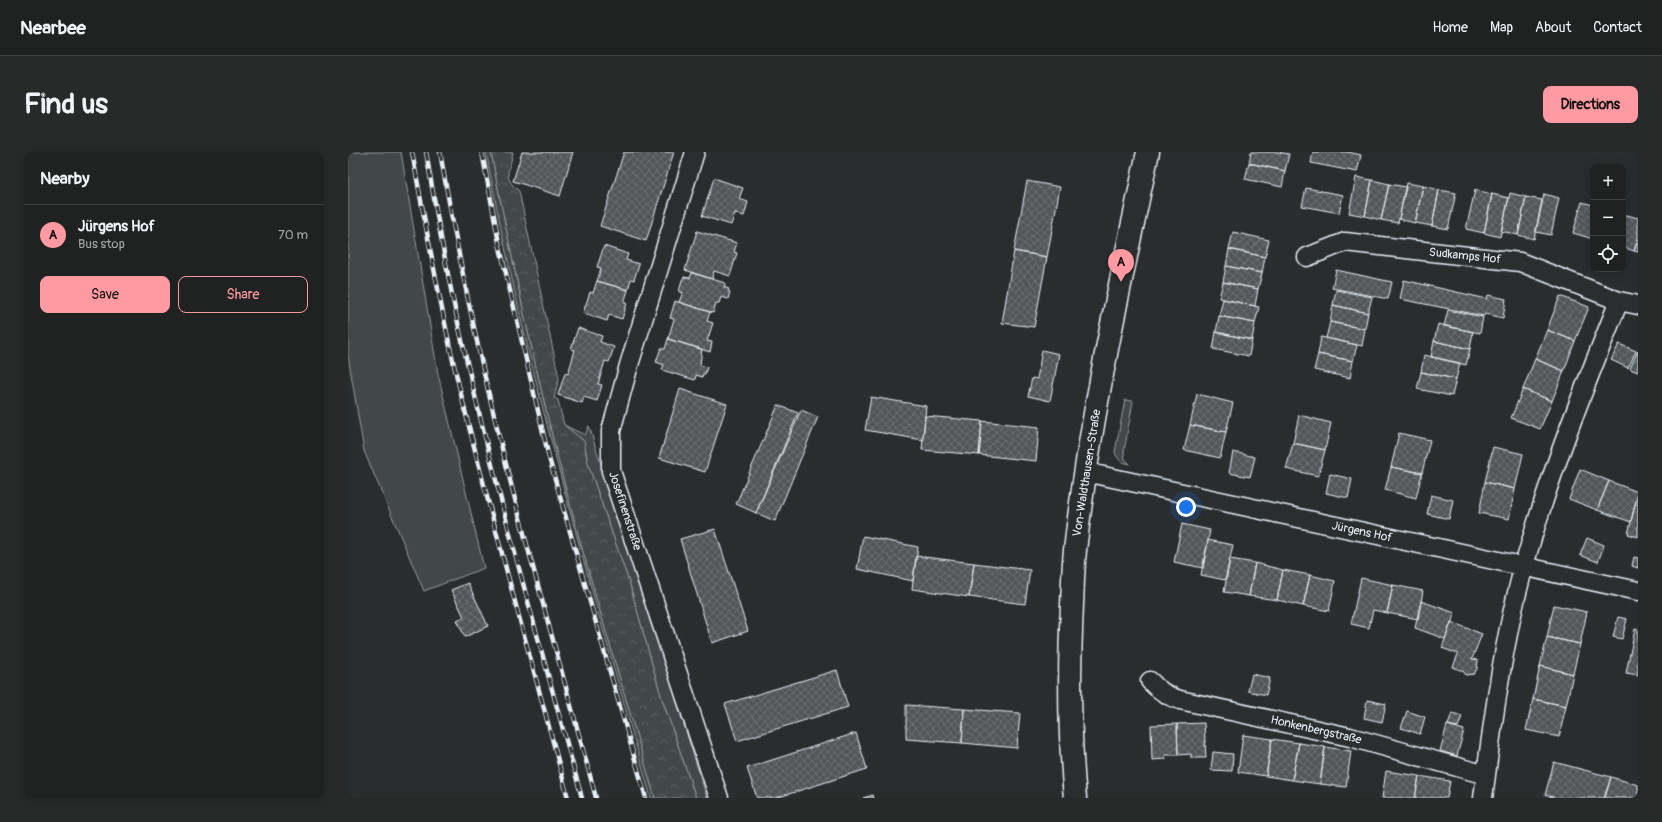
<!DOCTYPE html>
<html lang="en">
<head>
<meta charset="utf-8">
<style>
  :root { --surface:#202222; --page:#282a2a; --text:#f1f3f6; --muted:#a2a4a5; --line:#3d3f40; --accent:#ff9aa2 }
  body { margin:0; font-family:Pangolin,sans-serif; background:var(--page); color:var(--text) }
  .controls { position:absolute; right:12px; top:12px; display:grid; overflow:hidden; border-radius:8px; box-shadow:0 2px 10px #0003 }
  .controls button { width:36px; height:36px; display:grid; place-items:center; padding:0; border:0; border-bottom:1px solid var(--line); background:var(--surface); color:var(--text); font:20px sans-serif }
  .you { position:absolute; left:838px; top:355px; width:14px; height:14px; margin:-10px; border:3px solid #fff; border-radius:50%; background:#1a73e8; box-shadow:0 0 0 6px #1a73e833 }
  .badge { display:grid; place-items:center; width:26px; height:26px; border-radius:50%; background:var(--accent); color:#111; font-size:13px; font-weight:700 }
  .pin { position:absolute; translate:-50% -33px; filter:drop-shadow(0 1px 2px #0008) }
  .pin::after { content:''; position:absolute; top:21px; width:14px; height:12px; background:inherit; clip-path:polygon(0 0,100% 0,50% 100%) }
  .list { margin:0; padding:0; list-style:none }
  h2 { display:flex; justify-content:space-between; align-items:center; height:52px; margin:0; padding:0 16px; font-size:17px }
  h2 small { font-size:13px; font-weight:400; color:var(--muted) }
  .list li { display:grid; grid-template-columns:26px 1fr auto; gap:12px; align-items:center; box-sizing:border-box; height:60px; padding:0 16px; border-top:1px solid var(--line) }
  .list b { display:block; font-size:15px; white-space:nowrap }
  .list p { margin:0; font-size:13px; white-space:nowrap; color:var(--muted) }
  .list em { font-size:13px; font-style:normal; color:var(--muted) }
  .actions { display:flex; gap:8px; padding:12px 16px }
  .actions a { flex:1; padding:9px 0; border:1px solid var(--accent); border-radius:8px; text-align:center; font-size:14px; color:var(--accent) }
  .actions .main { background:var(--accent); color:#111 }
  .icon { flex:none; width:22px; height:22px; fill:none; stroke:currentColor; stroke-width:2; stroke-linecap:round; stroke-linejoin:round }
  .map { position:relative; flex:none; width:1290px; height:646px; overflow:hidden; border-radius:8px }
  header { display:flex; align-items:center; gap:24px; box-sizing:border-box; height:56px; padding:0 20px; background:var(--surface); border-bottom:1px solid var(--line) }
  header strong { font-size:19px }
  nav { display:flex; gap:22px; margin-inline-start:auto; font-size:14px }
  .intro { display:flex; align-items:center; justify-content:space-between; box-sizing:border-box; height:96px; padding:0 24px }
  h1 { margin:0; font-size:28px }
  .button { padding:10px 18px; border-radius:8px; background:var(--accent); color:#111; font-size:14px; font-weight:700 }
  main { display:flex; gap:24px; padding:0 24px }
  aside { flex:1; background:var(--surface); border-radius:8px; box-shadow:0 2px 10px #0003 }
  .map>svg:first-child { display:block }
</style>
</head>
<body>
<header>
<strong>Nearbee</strong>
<nav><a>Home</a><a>Map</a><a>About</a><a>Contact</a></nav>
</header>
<div class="intro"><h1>Find us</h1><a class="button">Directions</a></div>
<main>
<aside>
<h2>Nearby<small></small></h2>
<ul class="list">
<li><span class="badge">A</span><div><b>Jürgens Hof</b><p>Bus stop</p></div><em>70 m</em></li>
</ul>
<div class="actions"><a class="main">Save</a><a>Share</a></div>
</aside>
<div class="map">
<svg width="1290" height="646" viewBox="0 0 1290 646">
  <defs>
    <pattern id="forest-crowns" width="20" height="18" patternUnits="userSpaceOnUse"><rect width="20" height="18" fill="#424648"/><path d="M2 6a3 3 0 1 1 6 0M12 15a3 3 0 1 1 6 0" fill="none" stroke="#5d6163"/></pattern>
    <pattern id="building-cross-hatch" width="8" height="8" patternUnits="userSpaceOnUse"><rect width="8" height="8" fill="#535759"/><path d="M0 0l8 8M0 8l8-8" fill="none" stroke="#6c7072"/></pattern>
  </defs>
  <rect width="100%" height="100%" fill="#2a2d2e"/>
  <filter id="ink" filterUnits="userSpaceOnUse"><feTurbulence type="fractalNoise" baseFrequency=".025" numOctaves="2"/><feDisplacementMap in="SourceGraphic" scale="8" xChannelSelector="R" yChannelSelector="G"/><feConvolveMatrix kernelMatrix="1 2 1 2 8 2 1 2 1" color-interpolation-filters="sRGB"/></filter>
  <g filter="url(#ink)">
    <path fill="#424648" stroke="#959ca0" d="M0,0H53L90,222L136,416L76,439L16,299L0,204Z
      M138,0H143C162,99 183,197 207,295C237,413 273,529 307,646H303C242,432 178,219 138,0Z
      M777,248L785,249L776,300L777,307L782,312C774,310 770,309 767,300Z
      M216,273L237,283L241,274L304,475L318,516C328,523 329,533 327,544L359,646H348L313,544L282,433L240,312L236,289Z"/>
    <path fill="url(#forest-crowns)" stroke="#959ca0" d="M143,0H165C162,19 153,24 171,39L211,226L206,246L210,248L216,273L236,289L240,312L282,433L313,544L348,646H307C273,529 237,413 207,295C183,197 162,99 143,0Z"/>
    <path fill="url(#building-cross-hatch)" stroke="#e8f1f8" d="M174,0H225L212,44L165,29Z
      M276,0H326L298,89L252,74Z
      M903,0H930L941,2L937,19L901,11Z
      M965,0H1000L1013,3L1009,20L963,11Z
      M901,11L937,19L934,35L897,27Z
      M1008,25L1024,28L1017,64L1001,61Z
      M366,26L395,36L391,47L400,50L396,64L387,61L383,73L354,64Z
      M1024,28L1041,32L1033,68L1017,64Z
      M679,29L712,35L699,105L666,99Z
      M1058,31L1075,34L1067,71L1051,67Z
      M1041,32L1058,35L1050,71L1033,68Z
      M1075,34L1091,38L1084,74L1067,71Z
      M958,36L995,43L991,61L954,54Z
      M1091,38L1108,41L1100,77L1084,74Z
      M1127,38L1144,42L1136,81L1118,77Z
      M1162,41L1178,45L1170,83L1153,79Z
      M1144,42L1161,46L1152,85L1136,81Z
      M1196,42L1211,46L1203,83L1188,80Z
      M1178,45L1194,48L1186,87L1170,83Z
      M1234,50L1245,53V87L1225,81Z
      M1275,62L1290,66V87L1286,99L1275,95Z
      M349,79L389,91L386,100L389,101L382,124L366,119L364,127L337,118Z
      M885,80L921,88L917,105L881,97Z
      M1290,87V100L1286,99Z
      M256,94L280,102L278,108L291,112L286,128L283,127L280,138L249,129L253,116L249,115Z
      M881,97L917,105L914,121L878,114Z
      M666,99L699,105L686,175L654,171Z
      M878,114L914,121L910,137L875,130Z
      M988,118L1044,130L1040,147L984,136Z
      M344,121L377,131L376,135L381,137L380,139L382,140L380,147L373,145L371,151H368L365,161L331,150L335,140H331L334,128L336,125L342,126Z
      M1056,128L1139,147L1140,143L1158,147L1155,166L1137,162L1136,164L1052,147Z
      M249,129L280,138L276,151H279L274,167L261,163L259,169L235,161L242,140L245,141Z
      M875,130L910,137L907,154L871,146Z
      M988,138L1024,145L1020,161L985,153Z
      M1212,144L1241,155L1227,189L1199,178Z
      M875,147L911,155L907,171L871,164Z
      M327,149L362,160L359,169L365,171L359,189L364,190L362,200L320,187L326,167L322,166Z
      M985,153L1020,161L1017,177L982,170Z
      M1100,158L1135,165L1132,181L1096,174Z
      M871,164L907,171L904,188L868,180Z
      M982,170L1017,177L1014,194L978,186Z
      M1090,172L1125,180L1122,197L1086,189Z
      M230,176L254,184L252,190L266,195L261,210L257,209L250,232L254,233L249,249L236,245L234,251L210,243L217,221L220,222L227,198L223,197Z
      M1199,178L1227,189L1216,219L1187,207Z
      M868,180L904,188L901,204L865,197Z
      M973,185L1009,193L1005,209L970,202Z
      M320,187L354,197L352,213L359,215L357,222H355L354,225L348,223L347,228L314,218L316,213L308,210L313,196L317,197Z
      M1086,189L1122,197L1118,213L1083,205Z
      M1271,192L1288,199L1280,216L1263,208Z
      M694,198L711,202L702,249L680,244L684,226L689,227Z
      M1290,198V220L1282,217Z
      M970,202L1005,209L1002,226L966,218Z
      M1076,203L1112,211L1108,227L1073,220Z
      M1187,207L1216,219L1204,249L1175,237Z
      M1073,220L1108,227L1104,244L1069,237Z
      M332,237L379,252L357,320L311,306Z
      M1175,237L1204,249L1192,277L1163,266Z
      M849,242L885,251L878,280L842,273Z
      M523,245L578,254L575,288L517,278Z
      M430,253L450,261L408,361L388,352Z
      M453,258L470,265L427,369L408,361Z
      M951,263L983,271L977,298L945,291Z
      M577,264L634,269L631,303L574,298Z
      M634,269L691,275L688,309L631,303Z
      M842,273L878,280L872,306L836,298Z
      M1051,281L1082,288L1074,321L1043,315Z
      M945,291L977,298L970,324L938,317Z
      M1145,295L1175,302L1167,337L1137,330Z
      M885,300L907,305L902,325L881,321Z
      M1043,315L1074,321L1068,346L1037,338Z
      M1232,317L1261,329L1249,358L1221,347Z
      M982,322L1004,327L1000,346L978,341Z
      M1261,329L1290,340L1283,370L1249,358Z
      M1137,330L1167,337L1161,367L1131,361Z
      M1083,343L1105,348L1101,367L1079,362Z
      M1288,348L1290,349V385L1280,382Z
      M834,372L862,378L855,416L826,410Z
      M367,377L400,479L364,491L332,387Z
      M515,384L570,395L565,429L509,417Z
      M1239,386L1256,393L1250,410L1232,403Z
      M860,388L885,393L877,428L853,423Z
      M568,404L626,411L621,445L564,437Z
      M1286,405L1290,406V416L1284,414Z
      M882,407L907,411L901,444L876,440Z
      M626,411L682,418L677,452L621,445Z
      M907,411L935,418L929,448L901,444Z
      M935,418L962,423L955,454L929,448Z
      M962,423L987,429L981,459L955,454Z
      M1013,426L1045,433L1039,461L1025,458L1021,476L1003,472Z
      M120,431L140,474L117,485L109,468L116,465L103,438Z
      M1045,433L1075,439L1070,467L1039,461Z
      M1073,449L1107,461L1097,487L1067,476Z
      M1206,453L1239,460L1232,492L1199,485Z
      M1270,465L1279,467L1274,487L1265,485Z
      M1103,470L1134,482L1124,507L1130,508L1129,517L1126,522L1118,523L1115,519L1105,515L1110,502L1094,496Z
      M1287,477L1290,478V523L1278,521Z
      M1199,485L1232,492L1225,522L1192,514Z
      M1192,514L1225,522L1218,554L1185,547Z
      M489,518L500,555L389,589L377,552Z
      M904,522L922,526L918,543L900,539Z
      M1185,547L1218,554L1211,585L1178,578Z
      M1019,548L1038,552L1034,570L1016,566Z
      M558,553L616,557L614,591L558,587Z
      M616,557L672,561L669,596L614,591Z
      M1059,559L1077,565L1072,582L1053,576Z
      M1104,561L1114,564L1110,575L1100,573Z
      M856,571L858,606H843V602L830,603L829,572Z
      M829,572L830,603H817L818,607L804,608L803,573Z
      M1099,573L1116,578L1109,604L1092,599Z
      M508,581L519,617L428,646H409L399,616Z
      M895,583L924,587L918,624L890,620Z
      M924,587L951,591L944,628L918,624Z
      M951,591L977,595L972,632L944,628Z
      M977,595L1003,599L998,635L972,632Z
      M865,600L885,602L884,619L863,618Z
      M1206,610L1263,625L1256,646H1209L1197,643Z
      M1038,619L1071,624L1067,646H1034Z
      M1071,624L1102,629L1099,646H1067Z
      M1263,625L1290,633V646H1257Z
      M525,643L526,646H515Z"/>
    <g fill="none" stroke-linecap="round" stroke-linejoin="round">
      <defs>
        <path id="minor" d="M347,0L281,213L263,279V319L371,646
          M959,105L997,90L1172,110L1271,149C1236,236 1201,323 1176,414C1155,489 1145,568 1135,646
          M1271,149L1290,153
          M737,320L1290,439
          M802,529C811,539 819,544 832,548L1002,585L1138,623"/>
        <path id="tertiary" d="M727,646C721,581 721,517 724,453C725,432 725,411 728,390C743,259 773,129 800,0"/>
      </defs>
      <use href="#minor" stroke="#e8f1f8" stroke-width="21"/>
      <use href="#tertiary" stroke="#e8f1f8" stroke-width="25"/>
      <use href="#minor" stroke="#2a2d2e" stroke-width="18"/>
      <use href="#tertiary" stroke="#2a2d2e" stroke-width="22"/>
      <defs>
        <path id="rail" d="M64,0C77,71 90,142 106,213C140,358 182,502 220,646
          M78,0C90,70 102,140 119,210C153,356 194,501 234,646
          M92,0C104,68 117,136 132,203C165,352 209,499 248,646
          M134,0L151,91L201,306L298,646"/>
      </defs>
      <use href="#rail" stroke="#e8f1f8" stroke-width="4.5"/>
      <use href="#rail" stroke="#2a2d2e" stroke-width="3" stroke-dasharray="9" stroke-linecap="butt"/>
    </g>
  </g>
  <g text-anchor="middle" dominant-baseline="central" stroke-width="3" stroke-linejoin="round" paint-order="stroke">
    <g font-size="12" fill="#e8f1f8" stroke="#2a2d2e">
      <text transform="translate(1117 104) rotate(6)">Sudkamps Hof</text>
      <text transform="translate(739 321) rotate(-81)">Von-Waldthausen-Straße</text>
      <text transform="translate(277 359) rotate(72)">Josefinenstraße</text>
      <text transform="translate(1014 380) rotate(12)">Jürgens Hof</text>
      <text transform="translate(968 578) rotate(13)">Honkenbergstraße</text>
    </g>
  </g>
</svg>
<div class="controls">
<button>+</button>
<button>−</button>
<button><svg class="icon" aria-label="locate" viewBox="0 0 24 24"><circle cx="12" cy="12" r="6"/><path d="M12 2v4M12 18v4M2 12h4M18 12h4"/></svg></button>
</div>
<div class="you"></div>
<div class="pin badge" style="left:773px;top:130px">A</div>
</div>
</main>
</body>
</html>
